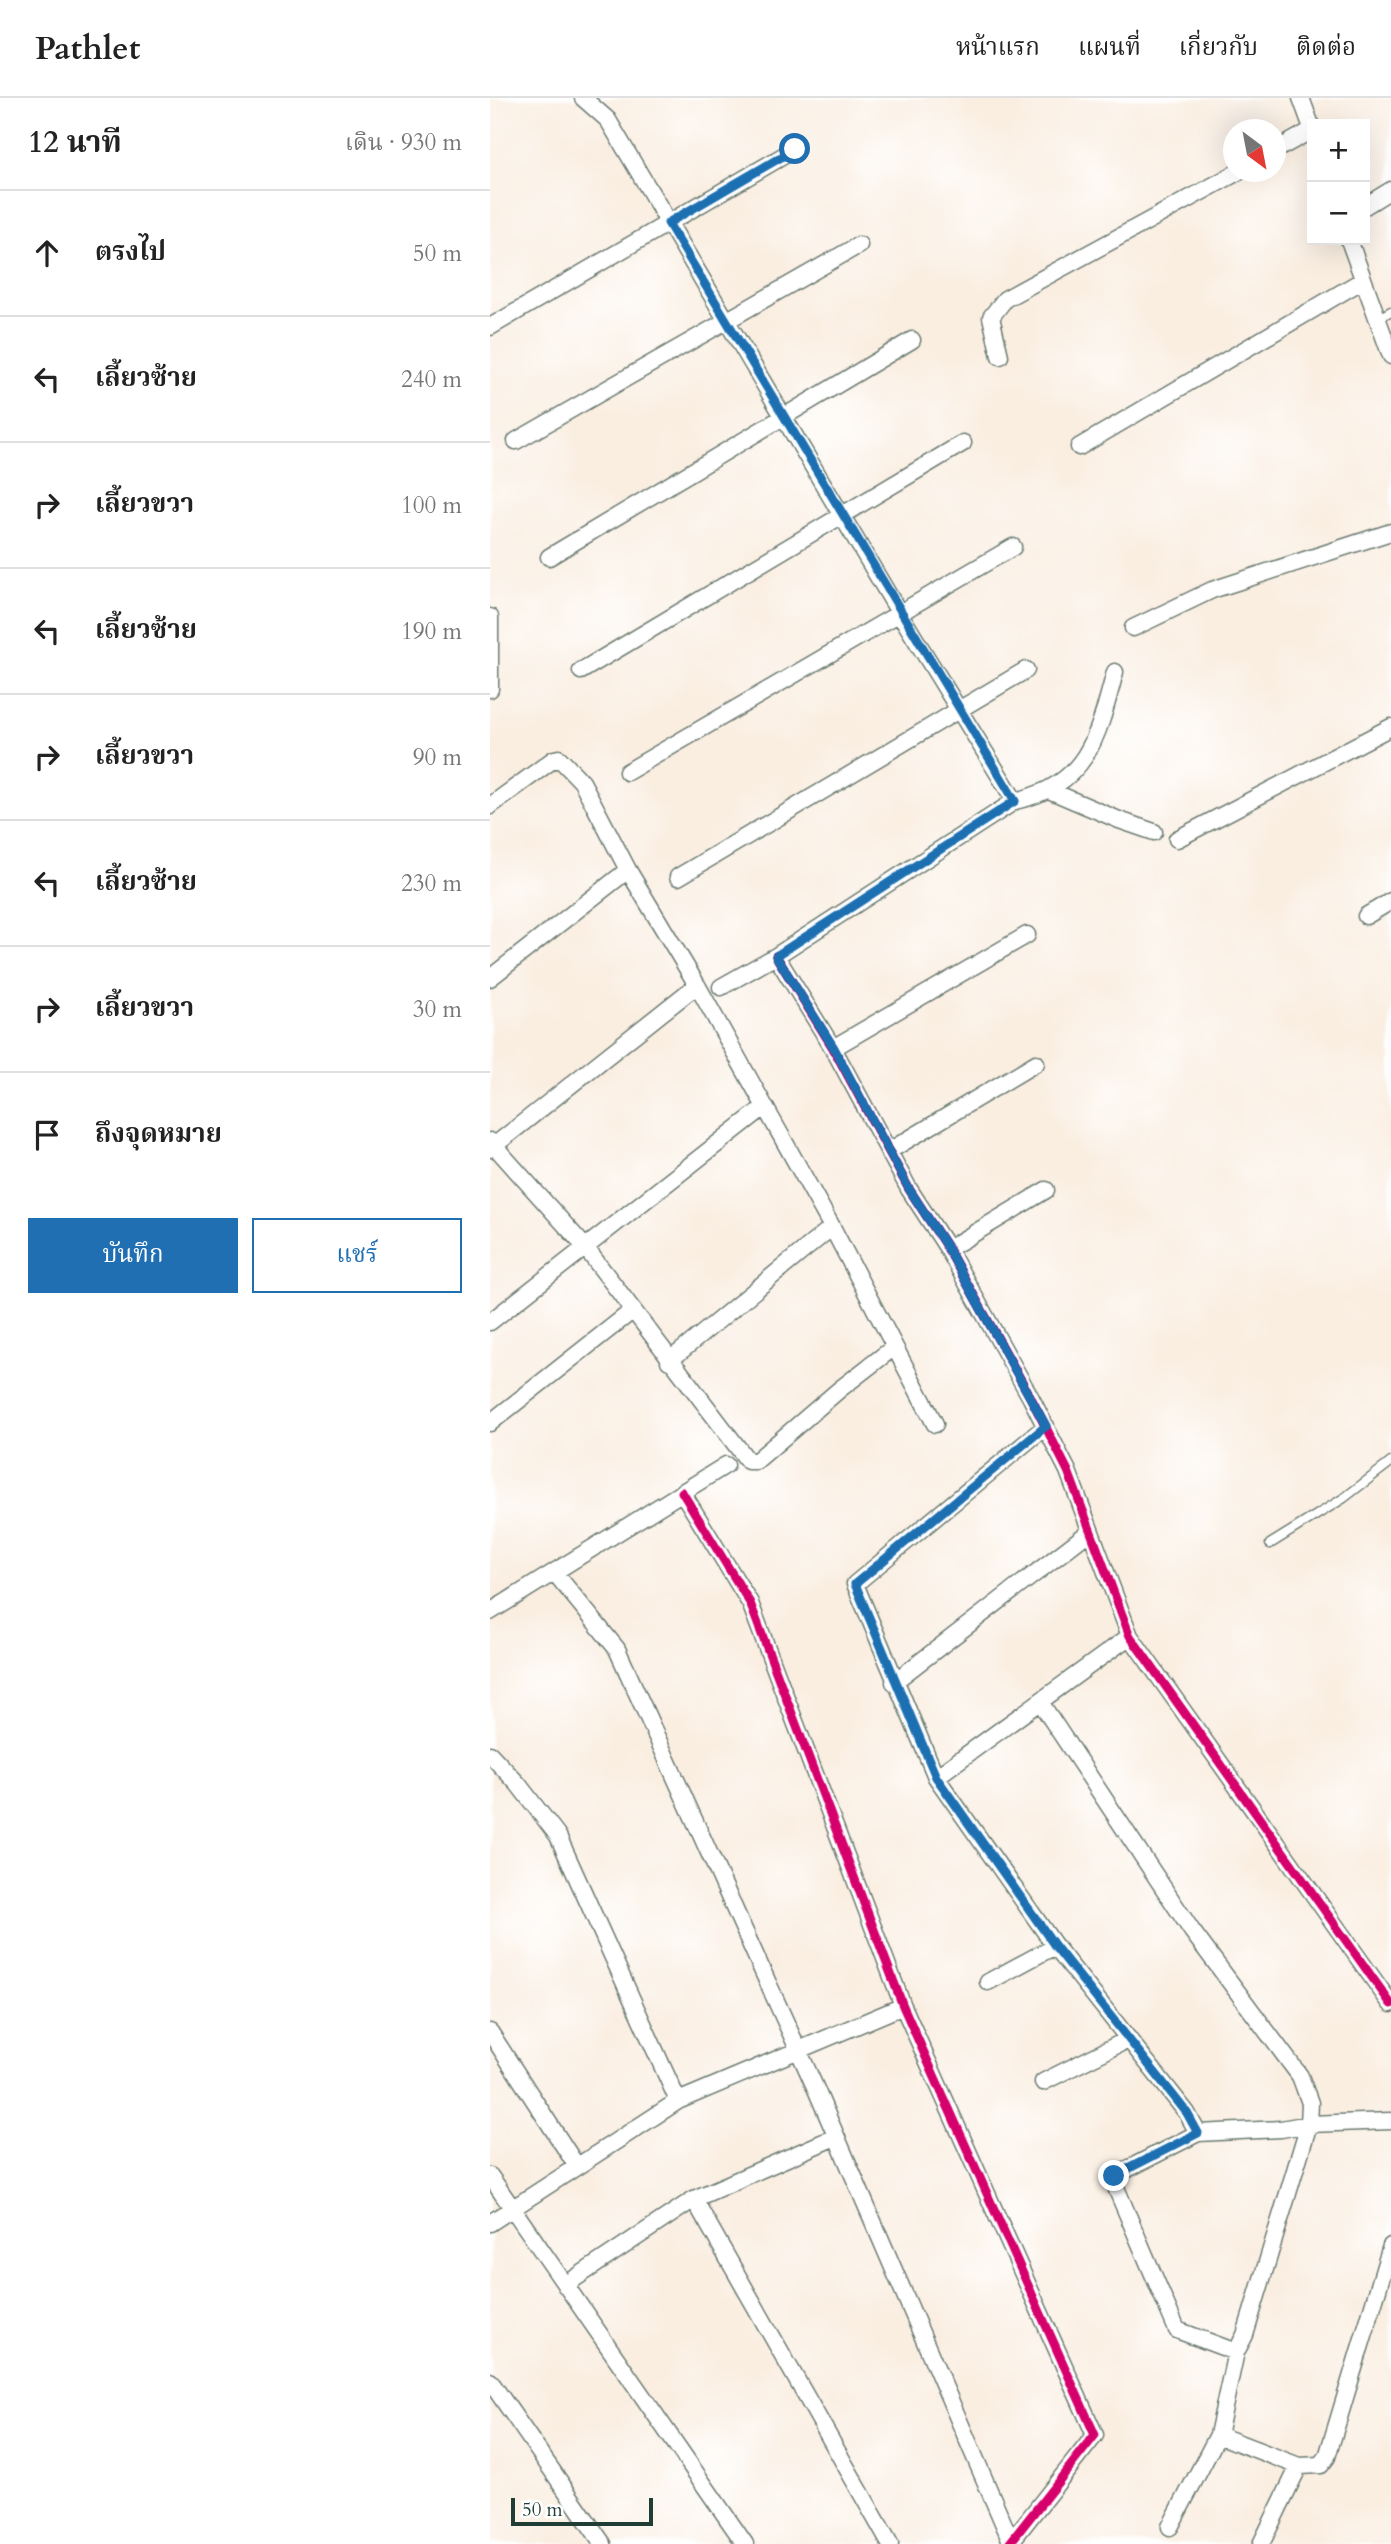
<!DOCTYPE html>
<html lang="th">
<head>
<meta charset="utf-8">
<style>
  :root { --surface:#fff; --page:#f6f6f6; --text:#222; --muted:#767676; --line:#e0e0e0; --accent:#1f6fb2 }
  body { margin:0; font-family:Cardo,"Noto Serif Thai",serif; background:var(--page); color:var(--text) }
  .controls { position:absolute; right:21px; top:21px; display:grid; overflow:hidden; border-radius:0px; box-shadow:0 7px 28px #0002 }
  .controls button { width:63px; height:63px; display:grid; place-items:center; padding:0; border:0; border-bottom:2px solid var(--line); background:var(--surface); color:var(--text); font:35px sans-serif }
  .compass { position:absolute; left:733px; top:21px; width:63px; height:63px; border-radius:50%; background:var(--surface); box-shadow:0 7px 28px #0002; rotate:148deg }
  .scale { position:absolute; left:21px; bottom:18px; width:142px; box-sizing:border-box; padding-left:7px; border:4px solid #1f3d34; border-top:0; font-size:19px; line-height:24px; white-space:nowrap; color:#1f3d34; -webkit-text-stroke:5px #fff; paint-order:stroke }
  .stop { position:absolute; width:21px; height:21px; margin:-16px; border:5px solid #1f6fb2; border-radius:50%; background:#fff }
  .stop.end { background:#1f6fb2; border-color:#fff; box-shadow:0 2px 7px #0008 }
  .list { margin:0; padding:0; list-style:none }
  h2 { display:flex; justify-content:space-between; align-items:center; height:91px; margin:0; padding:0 28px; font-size:30px }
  h2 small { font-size:23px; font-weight:400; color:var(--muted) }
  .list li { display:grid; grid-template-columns:46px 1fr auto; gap:21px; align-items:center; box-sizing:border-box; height:126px; padding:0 28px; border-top:2px solid var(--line) }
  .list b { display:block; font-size:26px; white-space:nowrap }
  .list em { font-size:23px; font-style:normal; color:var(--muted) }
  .actions { display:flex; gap:14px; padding:21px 28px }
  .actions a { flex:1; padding:16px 0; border:2px solid var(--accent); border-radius:0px; text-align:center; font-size:24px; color:var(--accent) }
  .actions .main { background:var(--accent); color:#fff }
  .icon { flex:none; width:38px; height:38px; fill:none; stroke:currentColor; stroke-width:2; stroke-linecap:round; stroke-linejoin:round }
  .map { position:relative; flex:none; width:901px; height:2446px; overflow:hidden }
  header { display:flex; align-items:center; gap:42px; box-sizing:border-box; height:98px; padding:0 35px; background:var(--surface); border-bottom:2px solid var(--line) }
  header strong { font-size:33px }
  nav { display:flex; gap:38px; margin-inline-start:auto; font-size:24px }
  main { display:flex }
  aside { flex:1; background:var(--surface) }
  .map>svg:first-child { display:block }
</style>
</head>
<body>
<header>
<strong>Pathlet</strong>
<nav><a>หน้าแรก</a><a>แผนที่</a><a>เกี่ยวกับ</a><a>ติดต่อ</a></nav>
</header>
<main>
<aside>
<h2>12 นาที<small>เดิน · 930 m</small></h2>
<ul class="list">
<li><svg class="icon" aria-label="ahead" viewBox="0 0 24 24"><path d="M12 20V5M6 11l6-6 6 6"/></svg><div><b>ตรงไป</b></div><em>50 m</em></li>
<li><svg class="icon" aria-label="left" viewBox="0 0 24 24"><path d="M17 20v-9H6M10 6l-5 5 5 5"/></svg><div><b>เลี้ยวซ้าย</b></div><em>240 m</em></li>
<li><svg class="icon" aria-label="right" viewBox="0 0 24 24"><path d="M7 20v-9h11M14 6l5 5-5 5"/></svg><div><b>เลี้ยวขวา</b></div><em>100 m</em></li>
<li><svg class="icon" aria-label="left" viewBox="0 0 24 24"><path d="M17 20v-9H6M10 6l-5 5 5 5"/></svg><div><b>เลี้ยวซ้าย</b></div><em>190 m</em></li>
<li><svg class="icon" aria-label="right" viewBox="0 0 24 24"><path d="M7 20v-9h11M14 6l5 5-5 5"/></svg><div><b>เลี้ยวขวา</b></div><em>90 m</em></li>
<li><svg class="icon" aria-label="left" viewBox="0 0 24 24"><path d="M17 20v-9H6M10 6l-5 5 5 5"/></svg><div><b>เลี้ยวซ้าย</b></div><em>230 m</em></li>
<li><svg class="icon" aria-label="right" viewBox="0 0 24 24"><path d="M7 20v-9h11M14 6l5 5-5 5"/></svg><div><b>เลี้ยวขวา</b></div><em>30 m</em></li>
<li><svg class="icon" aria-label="arrive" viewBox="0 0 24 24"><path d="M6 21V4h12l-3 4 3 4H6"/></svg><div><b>ถึงจุดหมาย</b></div></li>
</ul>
<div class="actions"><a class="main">บันทึก</a><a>แชร์</a></div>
</aside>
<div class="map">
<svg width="901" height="2446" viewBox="0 0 901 2446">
  <rect width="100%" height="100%" fill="#fff"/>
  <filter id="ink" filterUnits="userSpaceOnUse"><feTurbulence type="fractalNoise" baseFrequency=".0143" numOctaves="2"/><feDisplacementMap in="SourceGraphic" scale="14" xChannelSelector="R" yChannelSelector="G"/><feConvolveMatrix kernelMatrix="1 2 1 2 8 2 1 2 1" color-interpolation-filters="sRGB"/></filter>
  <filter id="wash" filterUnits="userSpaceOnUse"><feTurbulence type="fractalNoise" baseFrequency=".00686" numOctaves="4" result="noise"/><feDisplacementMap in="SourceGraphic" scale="28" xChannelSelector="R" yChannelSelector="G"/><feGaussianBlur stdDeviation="1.57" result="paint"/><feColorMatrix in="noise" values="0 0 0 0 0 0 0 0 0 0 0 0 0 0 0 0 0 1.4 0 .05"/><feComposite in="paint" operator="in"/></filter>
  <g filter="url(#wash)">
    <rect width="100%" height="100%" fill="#faeee1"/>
  </g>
  <g filter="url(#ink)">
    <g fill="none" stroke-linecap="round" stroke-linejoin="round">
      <defs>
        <path id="lane" d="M887,221L901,213
          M780,1446L854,1400L901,1364"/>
        <path id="street" d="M93,0L118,22L410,516L525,703
          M811,0L822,30
          M786,52L822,32
          M875,108L901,92
          M859,142L901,258
          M0,229L305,51
          M510,258L501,219L515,201L748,74
          M26,343L369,147
          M589,349L873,182
          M59,459L422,242
          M0,519V591
          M643,530L722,492L901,434
          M91,573L473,345
          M137,674L523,449
          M561,693L629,722L664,734
          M0,708L64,661L69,660L92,684L138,772L207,887L342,1129L445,1326
          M687,741L901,629
          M188,779L536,572
          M876,818L901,803
          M286,858L343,950L419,1091L458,1151L541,1300L578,1373L640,1538L901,1906
          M0,880L138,772
          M231,889L286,858L525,703C597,687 608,639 625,574
          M343,950L537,837
          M0,1043L95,1149L258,1363H266L350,1291L403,1250
          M0,1051L207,887
          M399,1053L546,965
          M458,1151L556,1092
          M0,1224L273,1010
          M179,1263L342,1129
          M0,1325L142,1213
          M556,1328L365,1486L446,1679L565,1848L697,2015L708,2035
          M192,1394L260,1505L413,1908L605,2337L519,2446
          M65,1475L127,1551L325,1989L521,2443
          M0,1514L236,1367
          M404,1584L599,1434
          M550,1604L702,1833L810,1978L820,2005L819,2026L755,2237L746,2254L728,2337L809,2368
          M0,1656L28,1686L68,1738L188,2003
          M446,1679L640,1538
          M498,1884L565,1848
          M0,1934L86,2067
          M553,1984L639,1941
          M0,2078L255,2446
          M204,2101L400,2446
          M0,2125L188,2003L413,1908
          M75,2187L204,2101L345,2039
          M746,2254L687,2232L627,2092L624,2078L708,2035L791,2031L819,2026L901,2023
          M0,2283L113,2446
          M680,2429L728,2337
          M771,2446L809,2368L831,2367L837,2359L901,2148"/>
      </defs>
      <use href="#lane" stroke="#6c7b71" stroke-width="11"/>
      <use href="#street" stroke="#6c7b71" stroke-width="19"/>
      <use href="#lane" stroke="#fff" stroke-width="8"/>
      <use href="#street" stroke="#fff" stroke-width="16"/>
      <defs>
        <path id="cycleway" d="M286,858L343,950L419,1091L458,1151L541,1300L578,1373L640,1538L901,1906
          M192,1394L260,1505L413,1908L605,2337L519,2446"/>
      </defs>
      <use href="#cycleway" stroke="#fff" stroke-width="13"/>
      <use href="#cycleway" stroke="#d6006c" stroke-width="9"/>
    </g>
  </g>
  <g fill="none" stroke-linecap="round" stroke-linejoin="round" filter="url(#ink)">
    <path stroke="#1f6fb2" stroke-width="9" d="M305,51L178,125L525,703L286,858L344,950L419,1091L458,1151L556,1328L365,1486L446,1679L565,1848L697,2015L708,2035L624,2078"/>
  </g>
</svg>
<div class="controls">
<button>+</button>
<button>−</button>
</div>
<svg class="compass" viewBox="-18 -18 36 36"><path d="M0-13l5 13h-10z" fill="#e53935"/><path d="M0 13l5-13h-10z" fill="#767676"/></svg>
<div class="scale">50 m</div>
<div class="stop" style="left:305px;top:51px"></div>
<div class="stop end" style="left:624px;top:2078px"></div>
</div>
</main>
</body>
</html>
